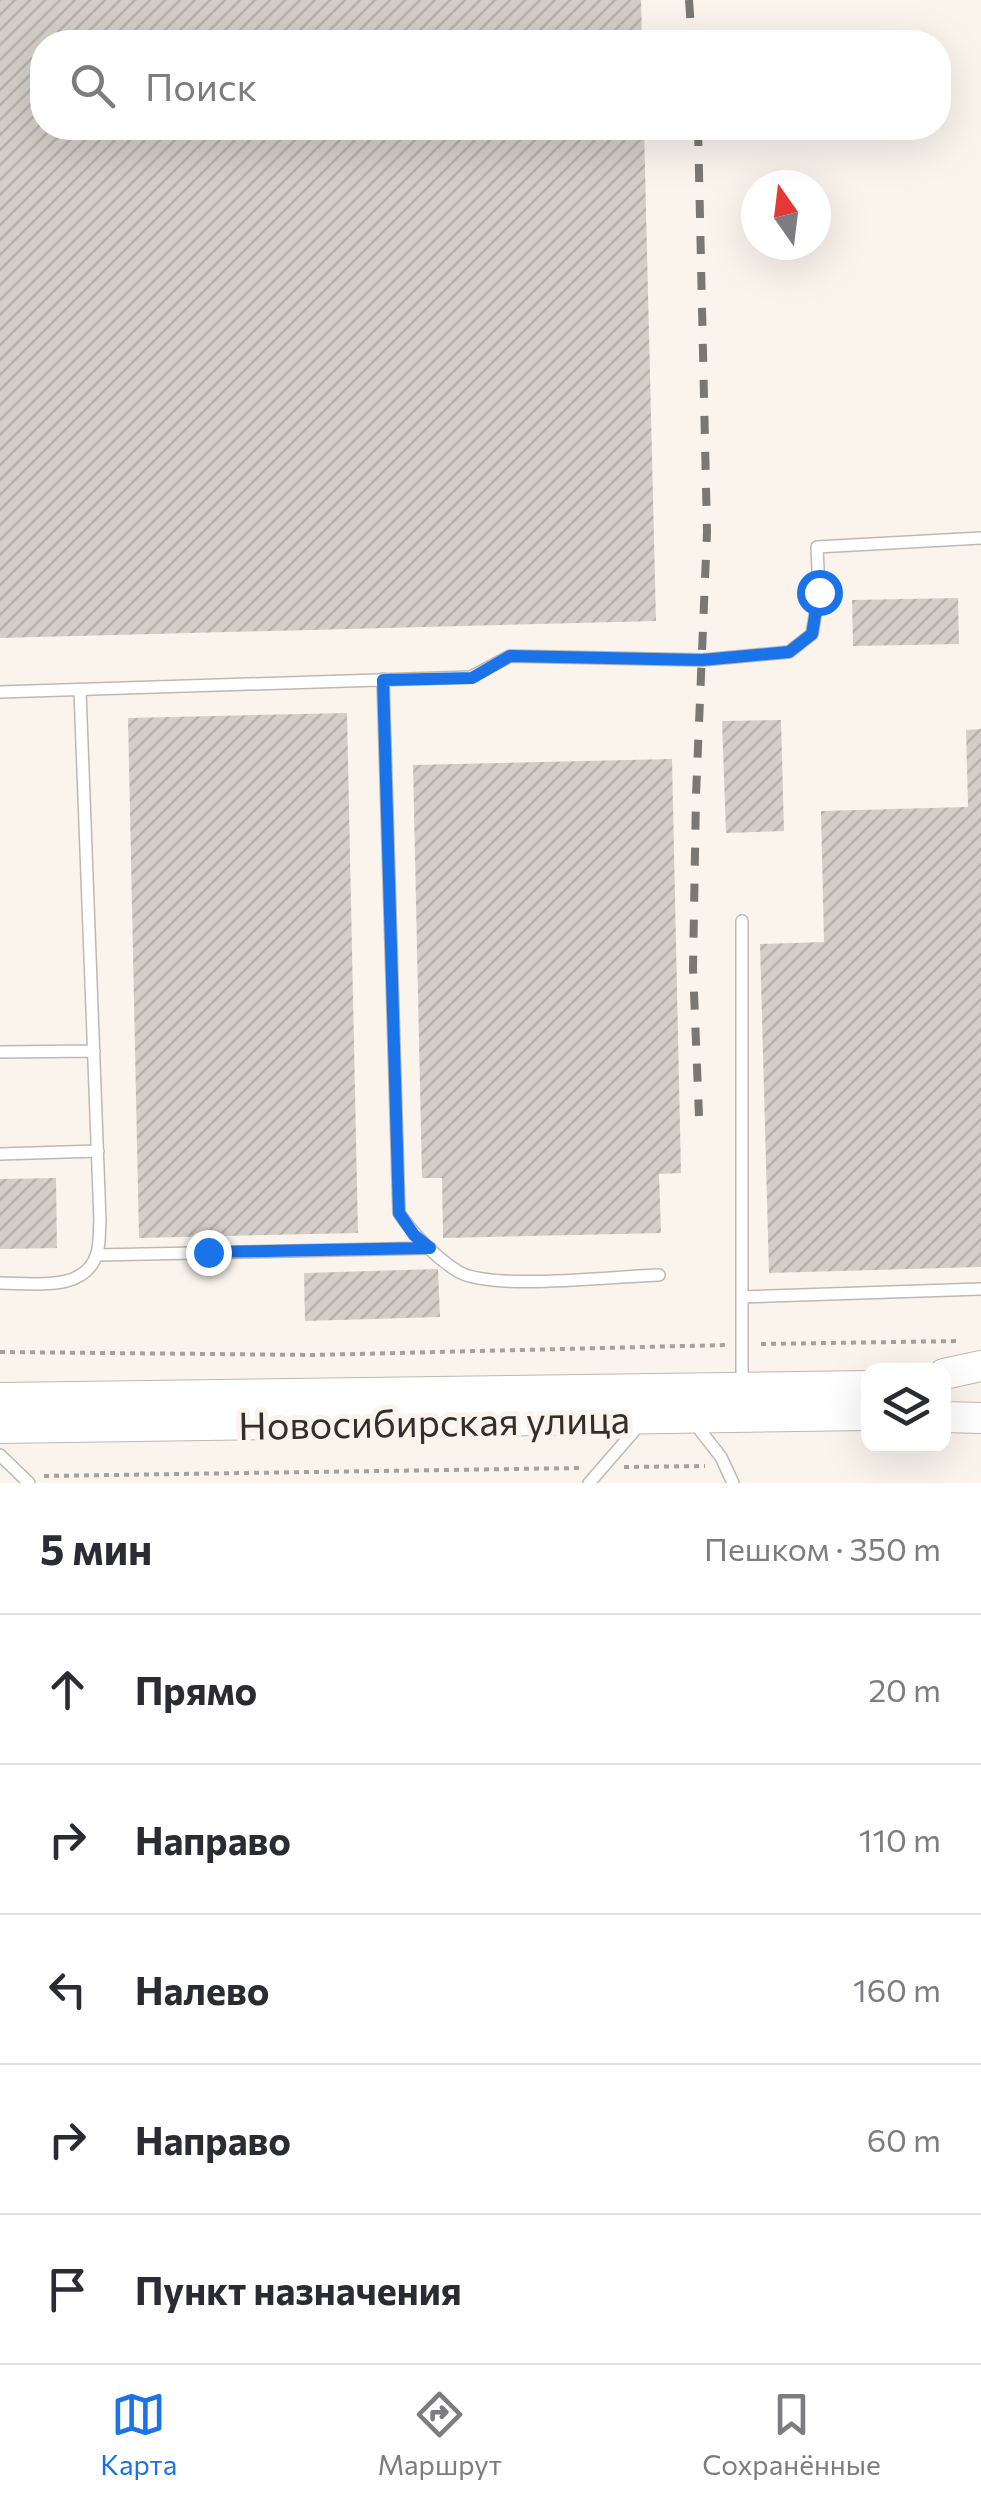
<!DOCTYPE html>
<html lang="ru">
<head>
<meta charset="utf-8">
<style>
  :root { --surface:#fff; --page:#f7f7f7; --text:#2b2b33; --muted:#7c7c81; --line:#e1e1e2; --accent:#1a73e8 }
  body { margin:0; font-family:Commissioner,sans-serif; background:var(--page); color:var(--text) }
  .controls { position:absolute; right:30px; bottom:30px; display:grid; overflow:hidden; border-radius:20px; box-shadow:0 10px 40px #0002 }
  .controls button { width:90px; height:90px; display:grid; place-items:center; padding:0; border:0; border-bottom:2px solid var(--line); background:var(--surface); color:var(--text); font:50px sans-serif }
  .compass { position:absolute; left:741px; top:170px; width:90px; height:90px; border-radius:50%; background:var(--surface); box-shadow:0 10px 40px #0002; rotate:346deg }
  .stop { position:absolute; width:30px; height:30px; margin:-22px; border:8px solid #1a73e8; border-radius:50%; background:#fff }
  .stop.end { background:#1a73e8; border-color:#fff; box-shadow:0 2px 10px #0008 }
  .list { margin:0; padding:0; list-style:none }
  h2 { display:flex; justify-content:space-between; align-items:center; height:130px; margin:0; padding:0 40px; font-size:42px }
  h2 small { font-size:32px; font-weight:400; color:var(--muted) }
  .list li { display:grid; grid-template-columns:65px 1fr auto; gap:30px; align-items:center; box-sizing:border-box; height:150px; padding:0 40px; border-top:2px solid var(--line) }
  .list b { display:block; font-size:38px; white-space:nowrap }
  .list em { font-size:32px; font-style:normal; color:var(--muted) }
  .icon { flex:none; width:55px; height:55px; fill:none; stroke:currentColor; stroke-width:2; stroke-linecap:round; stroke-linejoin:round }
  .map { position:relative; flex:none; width:981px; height:1483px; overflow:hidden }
  .search { position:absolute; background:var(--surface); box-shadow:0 10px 40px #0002; left:30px; right:30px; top:30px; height:110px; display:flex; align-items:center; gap:25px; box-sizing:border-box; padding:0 35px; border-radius:40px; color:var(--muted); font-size:38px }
  .sheet { height:880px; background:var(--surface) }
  nav { display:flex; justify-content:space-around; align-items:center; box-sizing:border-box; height:140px; border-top:2px solid var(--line); background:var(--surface); font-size:28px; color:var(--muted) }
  nav a { display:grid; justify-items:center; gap:5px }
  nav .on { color:var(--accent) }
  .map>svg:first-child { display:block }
</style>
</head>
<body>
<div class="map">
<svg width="981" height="1483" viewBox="0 0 981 1483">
  <defs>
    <pattern id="building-hatch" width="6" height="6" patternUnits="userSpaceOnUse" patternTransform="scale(2.5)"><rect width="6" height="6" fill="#d4cec7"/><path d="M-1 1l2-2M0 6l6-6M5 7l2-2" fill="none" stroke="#b6b1ab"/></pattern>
  </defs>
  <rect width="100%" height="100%" fill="#fbf4ed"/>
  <path fill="url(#building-hatch)" d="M0,0H641L642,42H42V128H644L656,621L0,638Z
    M958,598L959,644L853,646L852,600Z
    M347,713L358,1233L139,1238L128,718Z
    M781,720L784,831L726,833L722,721Z
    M981,729V1267L769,1273L760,944L824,942L821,811L968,807L966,730Z
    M672,759L681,1173L659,1174L661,1233L443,1238L442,1178H422L413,765Z
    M56,1178L57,1248L0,1249V1179Z
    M438,1269L440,1317L305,1321L304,1273Z"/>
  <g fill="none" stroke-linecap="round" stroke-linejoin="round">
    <defs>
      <path id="service" d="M383,679L399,1213C414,1235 436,1258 459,1272C493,1291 616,1276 659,1275
        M0,692L471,677L510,656L702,660L789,652L812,634L819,592L817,547L981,538
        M0,1052L94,1051
        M0,1154L98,1151
        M97,1255L430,1248
        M0,1283C32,1283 86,1293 97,1253C100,1243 99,1231 100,1221L80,691
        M742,1297L981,1289
        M742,1387V921
        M692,1420L721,1457L733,1483
        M0,1455L29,1483
        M589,1483L642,1422"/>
      <path id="secondary" d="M944,1374L981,1366
        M0,1398L868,1386
        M944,1417L981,1418
        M0,1428L868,1415"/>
    </defs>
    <use href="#service" stroke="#bfb8b2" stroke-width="14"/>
    <use href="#secondary" stroke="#bfb8b2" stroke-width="32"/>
    <path stroke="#a6a19c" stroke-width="4" stroke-dasharray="5 5" stroke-linecap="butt" d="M761,1344L961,1341
      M0,1352L314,1355L726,1345
      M624,1467L705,1466
      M44,1476L580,1468"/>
    <use href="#service" stroke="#fff" stroke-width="11"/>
    <use href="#secondary" stroke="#fff" stroke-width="30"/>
    <path stroke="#7b7773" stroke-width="8" stroke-dasharray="18 18" stroke-linecap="butt" d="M689,0L692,42
      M698,128L707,532L696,795L693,968L699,1116"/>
  </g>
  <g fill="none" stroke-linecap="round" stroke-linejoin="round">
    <path stroke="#1a73e8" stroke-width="12" d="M208,1252L430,1248L414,1235L399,1213L383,680L472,678L510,656L702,660L789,652L812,634L819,592"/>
  </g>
  <g text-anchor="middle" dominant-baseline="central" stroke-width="10" stroke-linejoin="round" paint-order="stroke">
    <g font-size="38" fill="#312e2c" stroke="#fbf4ed">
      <text transform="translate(434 1421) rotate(-1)">Новосибирская улица</text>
    </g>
  </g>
</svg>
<div class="controls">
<button><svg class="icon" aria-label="layers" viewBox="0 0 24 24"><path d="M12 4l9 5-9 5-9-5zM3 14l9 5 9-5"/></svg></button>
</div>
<svg class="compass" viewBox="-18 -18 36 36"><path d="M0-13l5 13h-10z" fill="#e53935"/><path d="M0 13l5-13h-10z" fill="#7c7c81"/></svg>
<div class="stop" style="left:819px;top:592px"></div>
<div class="stop end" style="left:208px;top:1252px"></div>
<div class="search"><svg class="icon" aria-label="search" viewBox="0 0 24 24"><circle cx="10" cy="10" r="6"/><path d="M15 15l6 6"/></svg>Поиск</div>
</div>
<section class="sheet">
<h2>5 мин<small>Пешком · 350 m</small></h2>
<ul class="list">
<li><svg class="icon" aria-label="ahead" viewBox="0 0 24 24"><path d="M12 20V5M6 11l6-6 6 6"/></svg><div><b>Прямо</b></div><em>20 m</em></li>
<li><svg class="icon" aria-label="right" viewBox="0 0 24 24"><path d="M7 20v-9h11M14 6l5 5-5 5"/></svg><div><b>Направо</b></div><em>110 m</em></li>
<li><svg class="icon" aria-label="left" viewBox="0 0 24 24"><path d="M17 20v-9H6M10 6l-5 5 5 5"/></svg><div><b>Налево</b></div><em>160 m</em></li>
<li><svg class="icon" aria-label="right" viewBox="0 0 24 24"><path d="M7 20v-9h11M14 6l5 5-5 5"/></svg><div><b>Направо</b></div><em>60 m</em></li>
<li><svg class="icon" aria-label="arrive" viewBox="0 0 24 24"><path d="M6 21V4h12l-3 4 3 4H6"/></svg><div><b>Пункт назначения</b></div></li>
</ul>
</section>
<nav>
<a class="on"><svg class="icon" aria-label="map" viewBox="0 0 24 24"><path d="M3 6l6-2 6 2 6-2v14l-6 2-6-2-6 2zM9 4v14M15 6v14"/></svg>Карта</a>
<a><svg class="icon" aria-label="directions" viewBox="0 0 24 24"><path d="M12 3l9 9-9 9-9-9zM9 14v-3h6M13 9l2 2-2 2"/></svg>Маршрут</a>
<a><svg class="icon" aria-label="saved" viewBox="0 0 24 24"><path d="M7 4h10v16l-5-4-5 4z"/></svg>Сохранённые</a>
</nav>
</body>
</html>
